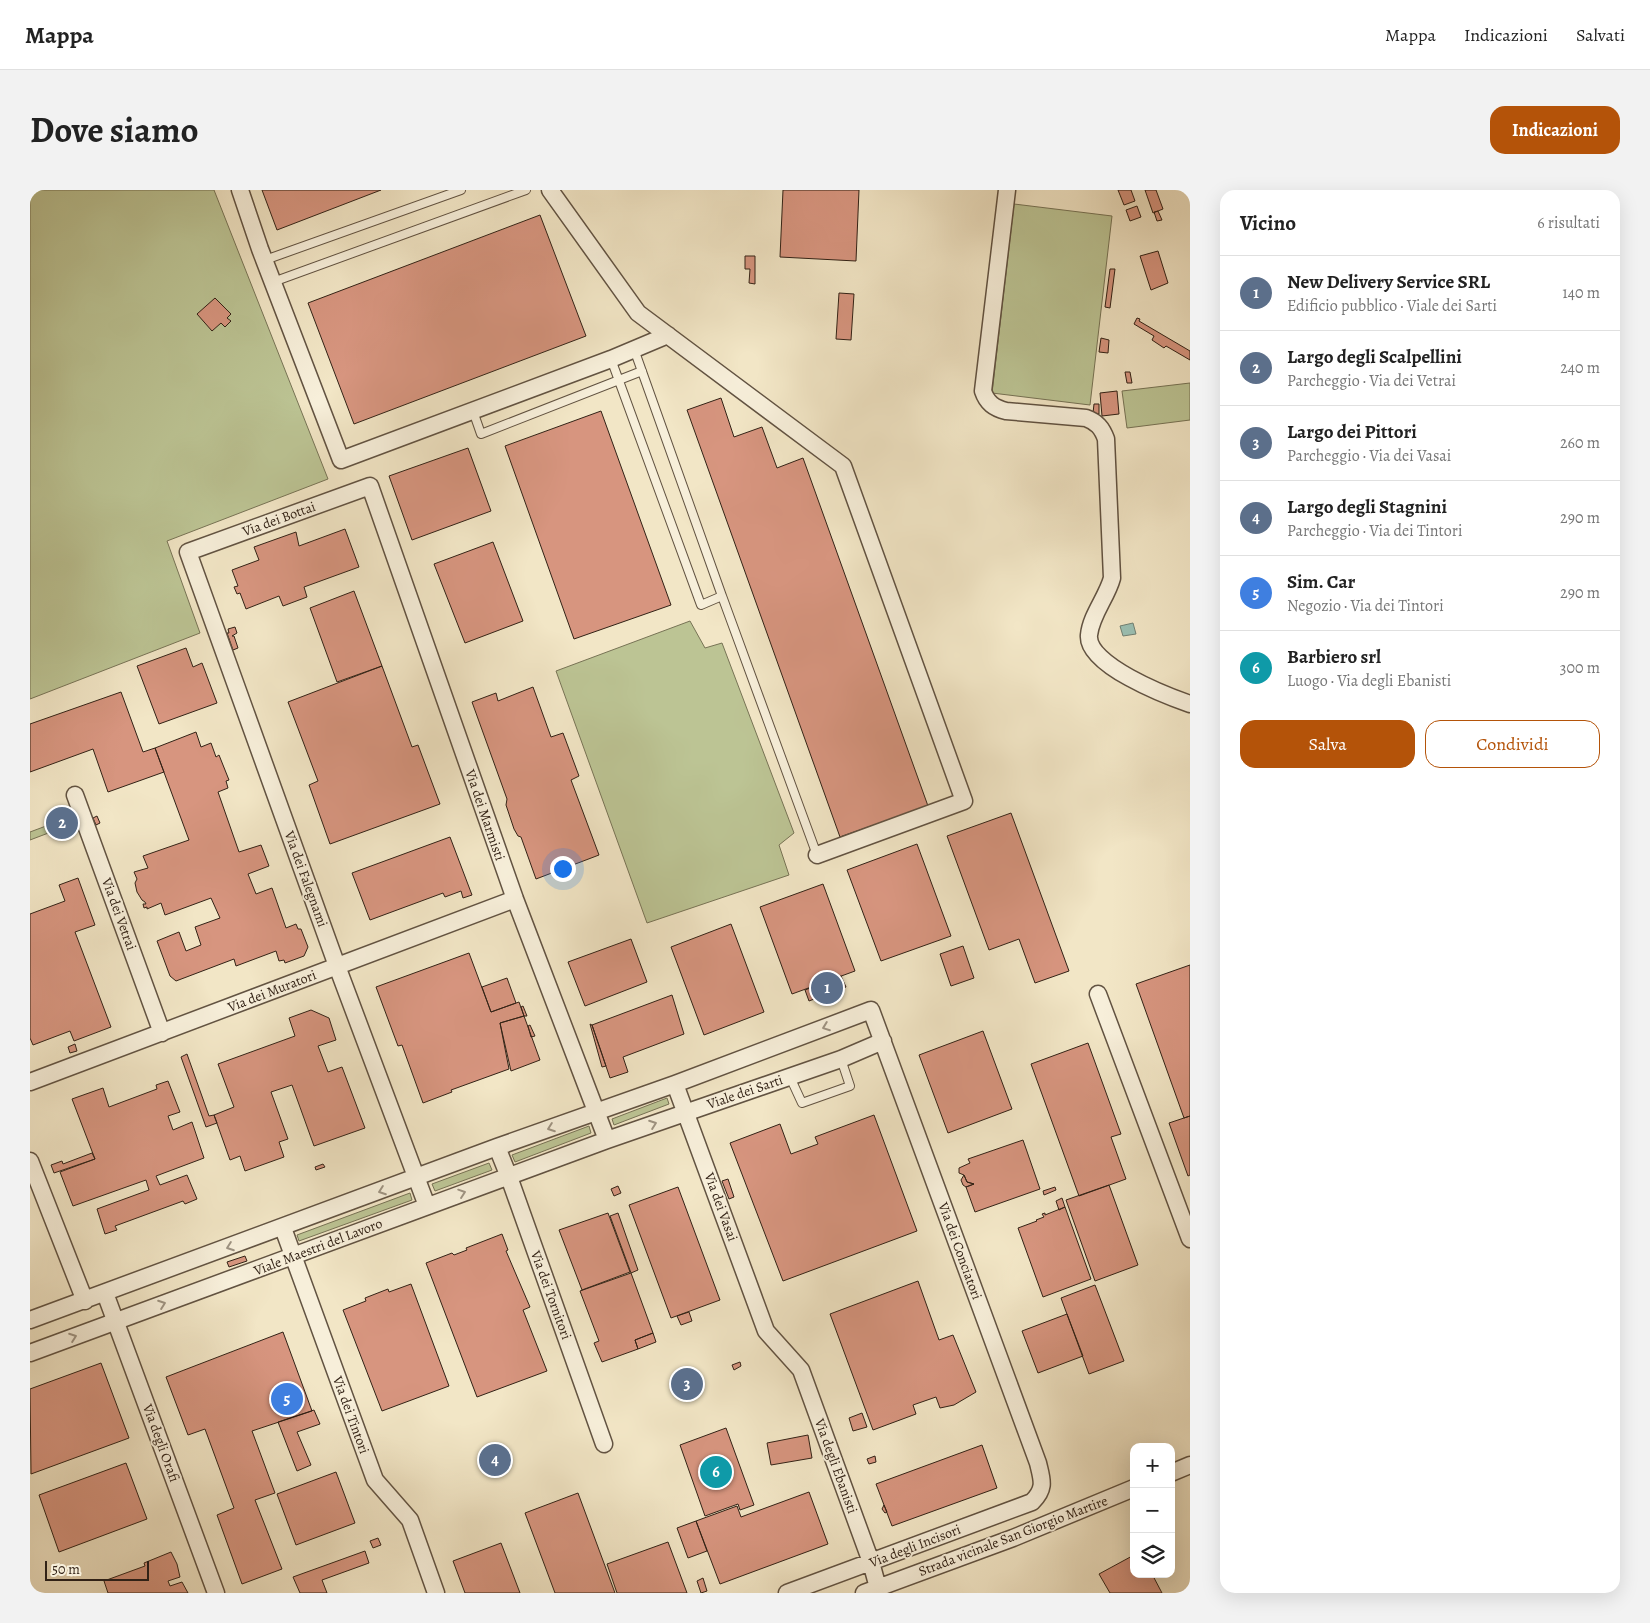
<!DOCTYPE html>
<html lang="it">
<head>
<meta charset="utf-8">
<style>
  :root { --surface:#fff; --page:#f2f2f2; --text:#222; --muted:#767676; --line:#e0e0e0; --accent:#b45309 }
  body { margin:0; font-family:Alegreya,serif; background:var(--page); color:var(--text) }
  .controls { position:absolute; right:15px; bottom:15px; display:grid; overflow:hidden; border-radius:10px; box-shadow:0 5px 20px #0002 }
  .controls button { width:45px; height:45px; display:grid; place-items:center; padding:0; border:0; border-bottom:1px solid var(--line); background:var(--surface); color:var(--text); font:25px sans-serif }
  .scale { position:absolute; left:15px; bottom:12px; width:104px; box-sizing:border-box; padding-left:5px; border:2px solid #322216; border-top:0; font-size:14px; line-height:18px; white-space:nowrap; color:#322216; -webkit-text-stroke:4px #f7efda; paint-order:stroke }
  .you { position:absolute; left:532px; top:678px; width:18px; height:18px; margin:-12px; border:4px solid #fff; border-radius:50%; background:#1a73e8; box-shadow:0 0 0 8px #1a73e833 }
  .badge { display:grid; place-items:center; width:32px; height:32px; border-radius:50%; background:var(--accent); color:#fff; font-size:16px; font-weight:700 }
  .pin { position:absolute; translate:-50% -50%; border:2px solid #fff; box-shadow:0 1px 5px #0006 }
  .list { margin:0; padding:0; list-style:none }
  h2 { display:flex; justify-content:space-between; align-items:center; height:65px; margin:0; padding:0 20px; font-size:21px }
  h2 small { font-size:16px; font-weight:400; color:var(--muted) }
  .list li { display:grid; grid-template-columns:32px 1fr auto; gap:15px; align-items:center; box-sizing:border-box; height:75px; padding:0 20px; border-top:1px solid var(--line) }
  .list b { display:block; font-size:19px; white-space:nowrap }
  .list p { margin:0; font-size:16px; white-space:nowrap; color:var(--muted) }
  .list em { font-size:16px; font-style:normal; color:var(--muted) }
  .actions { display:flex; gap:10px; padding:15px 20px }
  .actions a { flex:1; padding:11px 0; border:1px solid var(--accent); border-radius:15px; text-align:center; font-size:18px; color:var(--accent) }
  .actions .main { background:var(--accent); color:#fff }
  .icon { flex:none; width:28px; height:28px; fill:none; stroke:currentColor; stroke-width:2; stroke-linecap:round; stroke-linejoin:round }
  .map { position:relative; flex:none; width:1160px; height:1403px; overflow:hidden; border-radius:15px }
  header { display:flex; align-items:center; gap:30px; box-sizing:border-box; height:70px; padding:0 25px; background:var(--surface); border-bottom:1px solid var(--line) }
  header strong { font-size:24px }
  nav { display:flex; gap:28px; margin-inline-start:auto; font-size:18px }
  .intro { display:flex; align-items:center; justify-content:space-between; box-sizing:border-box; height:120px; padding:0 30px }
  h1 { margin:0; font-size:35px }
  .button { padding:12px 22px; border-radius:15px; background:var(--accent); color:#fff; font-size:18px; font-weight:700 }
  main { display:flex; gap:30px; padding:0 30px }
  aside { flex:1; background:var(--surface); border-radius:15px; box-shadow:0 5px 20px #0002 }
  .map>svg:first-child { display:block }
</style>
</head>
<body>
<header>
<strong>Mappa</strong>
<nav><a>Mappa</a><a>Indicazioni</a><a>Salvati</a></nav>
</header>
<div class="intro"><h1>Dove siamo</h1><a class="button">Indicazioni</a></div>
<main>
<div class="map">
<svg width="1160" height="1403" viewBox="0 0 1160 1403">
  <rect width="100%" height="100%" fill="#f2e6c6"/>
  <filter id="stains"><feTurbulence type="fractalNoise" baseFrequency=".004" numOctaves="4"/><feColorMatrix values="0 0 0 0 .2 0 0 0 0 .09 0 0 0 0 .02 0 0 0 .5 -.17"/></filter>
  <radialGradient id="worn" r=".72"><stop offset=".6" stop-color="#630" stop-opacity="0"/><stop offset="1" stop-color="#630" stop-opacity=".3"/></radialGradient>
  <path fill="#bcc494" stroke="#777355" d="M0,0H184L298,289L137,351L170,443L0,509Z
    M984,14L1082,26L1060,215L962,203Z
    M1160,193V230L1097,238L1092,201Z
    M660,431L675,458L692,453L764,643L749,655L759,685L617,733L526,481Z
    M40,627L44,630L42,634L0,650V642Z
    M637,908L639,914L584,935L582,929Z
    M559,936L561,943L485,972L482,965Z
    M459,973L462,980L405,1001L402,994Z
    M380,1003L382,1010L269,1051L267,1045Z"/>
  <path fill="#9bc0b3" stroke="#718174" d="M1103,433L1106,444L1093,446L1090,436Z"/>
  <path fill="#d7957f" stroke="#322216" d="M232,0H351L247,40Z
    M753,0H829L826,71L750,67Z
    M1088,0H1101L1105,11L1094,15Z
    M1115,0H1126L1133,19L1123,23Z
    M1107,16L1111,27L1100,31L1096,20Z
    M1128,21L1132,30L1127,31L1124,22Z
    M510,25L556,146L324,234L278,113Z
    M1128,61L1138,93L1121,100L1110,66Z
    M715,66H725V94L719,93L720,79H715Z
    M1080,79H1085L1080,118L1075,117Z
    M809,103L824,104L821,150L806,149Z
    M185,108L201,124L197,128L201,131L195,137L191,133L182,141L167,124Z
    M1107,128L1110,129L1109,131L1160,161V170L1136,156L1134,158L1122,150L1124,146L1104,134Z
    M1071,148L1079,150L1078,163L1069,162Z
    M1095,182H1100L1102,193H1097Z
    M1087,201L1089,224L1072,226L1070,203Z
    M691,208L704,247L732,237L747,278L773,268L898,616L810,647L657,220Z
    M1064,214H1069V224L1063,223Z
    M571,221L641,415L544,449L475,256Z
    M438,258L461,321L382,350L359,286Z
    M315,339L329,377L274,397L277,407L253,416L249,406L216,419L210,403L207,404L204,397L208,396L202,380L229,370L224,357L266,342L269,356Z
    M463,352L493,431L435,453L404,374Z
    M324,401L352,476L307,492L280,418Z
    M205,437L207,443L202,446H204L208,458L203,460L197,443H199L198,439Z
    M156,458L163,477L172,473L187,513L129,534L107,476Z
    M352,476L382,557L388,555L410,614L300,654L279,595L288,591L258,512Z
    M503,497L521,547L533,543L549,586L541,590L569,665L506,689L491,647L488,646L484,639L476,615L477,609L442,512L466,503L468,511Z
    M91,502L113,562L125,558L134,582L78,602L63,559L0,582V534Z
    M166,542L171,557L181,553L186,567L189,565L199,590L196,591L198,598L188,602L209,662L231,655L239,676L218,684L226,704L242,698L256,738L266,734L268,739H271L278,757L274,766L255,773L254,770L249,771L246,761L206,776L204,769L146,791L140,786L127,751L149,742L156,761L171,755L165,737L190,728L181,708L135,725L131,713L117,719V717L114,718L113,714H116L115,712L112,710L107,702L105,693L107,689L104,682L118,678L113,666L159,650L125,558Z
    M981,623L1039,781L1005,793L989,749L959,760L917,646Z
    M67,626L70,633L66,635L63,628Z
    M420,647L442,705L433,708L431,701L415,707L413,703L340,730L322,683Z
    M887,654L921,746L851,771L817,680Z
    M48,688L65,735L45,742L81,837L44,851L40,841L3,855L0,848V724L35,711L29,695Z
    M793,694L825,781L762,804L730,717Z
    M701,734L734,822L674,845L641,757Z
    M601,749L617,792L555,816L538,772Z
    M933,756L944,788L921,796L910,764Z
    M439,763L461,822L489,812L494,826L470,833L479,879L421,900L422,902L393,913L372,855L368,856L346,797Z
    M1160,775V926L1154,928L1106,794Z
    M811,786L816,797L779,811L775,800Z
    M477,788L486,813L461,822L452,797Z
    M642,805L654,844L593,867L598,882L580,888L562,835Z
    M493,816L497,826H494L491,817Z
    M281,820L299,828L306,850L288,856L298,882L312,877L335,938L284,956L262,895L241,902L258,949L249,952L254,967L215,981L210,966L200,970L184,925L204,917L188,874L265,846L259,828Z
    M494,826L510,870L481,881L470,833Z
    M560,834L562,835L576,876L572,877Z
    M500,835L505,846L501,847L498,836Z
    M953,841L982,919L918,943L889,865Z
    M1058,853L1091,944L1081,947L1096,989L1049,1006L1001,874Z
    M45,854L47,861L40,863L38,857Z
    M157,864L179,926L184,925L187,933L176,937L151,867Z
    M138,891L150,922L138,926L143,940L162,932L174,968L126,986L130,995L157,985L167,1009L155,1014L153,1011L85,1036L87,1040L75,1044L67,1019L119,1000L116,990L43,1016L30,982L65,969L42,909L73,898L79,917L127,899L126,895Z
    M844,925L887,1041L753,1091L700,953L750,934L761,964L788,954L785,947Z
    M1160,926V985L1158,986L1139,933Z
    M993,950L1010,999L945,1022L936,997L944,994L937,992L934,985L929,983V978L940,973L938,969Z
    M62,963L65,969L24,983L21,975L32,971L33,974Z
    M293,974L295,977L286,980L285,977Z
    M934,985L937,992L944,994L936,997L933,995L931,990Z
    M698,989L704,1007L699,1009L692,991Z
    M1079,995L1108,1075L1065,1091L1036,1010Z
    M588,996L591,1003L584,1006L581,999Z
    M648,997L690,1110L641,1128L599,1015Z
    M1025,997L1026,1000L1014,1005L1013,1001Z
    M1032,1008L1035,1017L1029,1020L1026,1011Z
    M1035,1017L1061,1089L1013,1107L988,1038L1007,1031L1006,1030L1014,1027L1012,1024L1015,1023V1025Z
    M578,1023L600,1082L552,1100L529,1040Z
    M588,1023L608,1080L601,1083L580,1026Z
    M472,1044L478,1060L476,1061L500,1117L493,1120L517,1181L447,1207L396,1073L422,1063L424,1065L437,1060L436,1058Z
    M215,1066L217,1071L199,1077L197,1072Z
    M601,1083L623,1143L605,1150L608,1159L572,1172L564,1153L569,1151L550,1101Z
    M888,1091L909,1150L923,1145L946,1202L924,1215L910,1218L906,1207L883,1215L886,1224L843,1240L800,1124Z
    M381,1094L419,1196L352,1221L313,1120L336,1111L335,1108L358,1099L359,1102Z
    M1065,1095L1094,1171L1059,1184L1031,1108Z
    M659,1122L662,1131L651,1135L647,1126Z
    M1037,1124L1053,1166L1008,1183L992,1141Z
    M253,1142L282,1221L222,1241L245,1303L225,1310L252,1379L212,1394L187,1325L204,1318L175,1239L158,1245L136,1187Z
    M623,1143L626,1152L608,1159L605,1150Z
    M710,1172L711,1176L704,1180L702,1175Z
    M71,1173L99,1248L1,1284L0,1199Z
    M284,1220L290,1234L267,1242L281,1275L267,1281L248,1232Z
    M832,1223L837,1237L823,1241L819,1228Z
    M696,1238L724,1315L710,1320L708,1314L675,1326L650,1255Z
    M778,1245L782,1268L741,1275L737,1253Z
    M952,1255L967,1298L862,1336L846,1294Z
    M845,1266L846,1272L839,1274L837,1269Z
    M96,1273L117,1329L29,1362L9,1305Z
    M306,1282L325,1333L266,1355L247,1304Z
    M779,1302L798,1354L690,1394L666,1331L707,1316L711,1327Z
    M548,1303L585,1403H525L495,1323Z
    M854,1315L857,1322L855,1323L852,1319Z
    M666,1331L677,1361L658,1368L647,1338Z
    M348,1348L351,1355L343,1358L340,1351Z
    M638,1352L657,1403H587L577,1374Z
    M471,1353L490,1403H435L423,1371Z
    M335,1361L339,1373L292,1390L297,1403H270L263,1387Z
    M141,1362L147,1374L150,1387L138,1391L140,1396L152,1392L158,1403H78L74,1391L115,1376L114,1373Z
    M1104,1365V1384H1122L1132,1403H1080L1069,1384Z
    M673,1388L677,1401L671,1403L667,1391Z"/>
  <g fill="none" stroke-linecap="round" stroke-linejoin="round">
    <defs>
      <path id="lane" d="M235,70L431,0
        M243,92L496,0
        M581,169L671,415L692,406L604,159
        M443,221L451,244L612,181
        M692,406L787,665
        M760,887L772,913L820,896L811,869"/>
      <path id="street" d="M210,0L230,59L311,270L581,169L638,145
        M520,0L608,123L813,276L934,611L787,665
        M977,0L953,201C957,213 964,218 976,221L1056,228C1067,232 1072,238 1076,249L1082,388C1077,407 1061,425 1059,445C1056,475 1137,506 1160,514
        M45,605L132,843
        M1068,804L1160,1049
        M0,892L485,709
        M645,894L736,1141L771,1180L841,1372L848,1398
        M467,957L479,987L574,1254
        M0,971L55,1111
        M397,1016L307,776L158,362L340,296L485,709L577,950
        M253,1038L345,1290L380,1330L406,1403
        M75,1103L186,1403
        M0,1130L467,957L645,894L841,820L1008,1273C1012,1290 1016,1298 1002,1312L757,1403
        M0,1163L577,950L811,869L853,851
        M1141,1283L1160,1275
        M834,1403L983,1348L1104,1298"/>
    </defs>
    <use href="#lane" stroke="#625342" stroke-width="10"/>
    <use href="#street" stroke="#625342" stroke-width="19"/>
    <use href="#lane" stroke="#f7efda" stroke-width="8"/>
    <use href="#street" stroke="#f7efda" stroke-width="16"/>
  </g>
  <defs><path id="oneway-chevron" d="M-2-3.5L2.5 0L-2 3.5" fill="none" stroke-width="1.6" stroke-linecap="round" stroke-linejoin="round" transform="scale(1.25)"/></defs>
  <g stroke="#9e9382">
    <use href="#oneway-chevron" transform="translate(796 837) rotate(159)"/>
    <use href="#oneway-chevron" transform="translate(623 934) rotate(-20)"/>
    <use href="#oneway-chevron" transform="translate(521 938) rotate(160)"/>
    <use href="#oneway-chevron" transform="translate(352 1001) rotate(160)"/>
    <use href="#oneway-chevron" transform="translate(432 1003) rotate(-19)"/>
    <use href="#oneway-chevron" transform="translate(200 1057) rotate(160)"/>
    <use href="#oneway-chevron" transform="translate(132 1114) rotate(-20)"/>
    <use href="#oneway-chevron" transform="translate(43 1147) rotate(-20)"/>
  </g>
  <g text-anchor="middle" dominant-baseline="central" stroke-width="4" stroke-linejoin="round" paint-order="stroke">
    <g font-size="14" fill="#322216" stroke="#f7efda">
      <text transform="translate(249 329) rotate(-20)">Via dei Bottai</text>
      <text transform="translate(455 625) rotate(71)">Via dei Marmisti</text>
      <text transform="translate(276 689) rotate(70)">Via dei Falegnami</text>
      <text transform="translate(89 724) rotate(70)">Via dei Vetrai</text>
      <text transform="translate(242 801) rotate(-21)">Via dei Muratori</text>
      <text transform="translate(715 902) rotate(-19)">Viale dei Sarti</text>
      <text transform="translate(691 1017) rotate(70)">Via dei Vasai</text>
      <text transform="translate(288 1057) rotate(-21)">Viale Maestri del Lavoro</text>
      <text transform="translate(930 1061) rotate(70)">Via dei Conciatori</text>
      <text transform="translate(521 1105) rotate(70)">Via dei Tornitori</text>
      <text transform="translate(321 1225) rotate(70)">Via dei Tintori</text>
      <text transform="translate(131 1253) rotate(70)">Via degli Orafi</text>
      <text transform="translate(806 1276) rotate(70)">Via degli Ebanisti</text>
      <text transform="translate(983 1346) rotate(-21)">Strada vicinale San Giorgio Martire</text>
      <text transform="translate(885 1356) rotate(-21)">Via degli Incisori</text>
    </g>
  </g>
  <rect width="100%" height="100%" filter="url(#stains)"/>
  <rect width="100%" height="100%" fill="url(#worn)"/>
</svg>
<div class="controls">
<button>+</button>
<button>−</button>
<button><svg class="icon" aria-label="layers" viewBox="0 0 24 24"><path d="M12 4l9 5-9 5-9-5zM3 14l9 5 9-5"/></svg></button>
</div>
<div class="scale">50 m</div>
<div class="you"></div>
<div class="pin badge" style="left:797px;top:798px;background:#5c6f8a">1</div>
<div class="pin badge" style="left:32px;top:633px;background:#5c6f8a">2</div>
<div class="pin badge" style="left:657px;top:1194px;background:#5c6f8a">3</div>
<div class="pin badge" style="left:465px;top:1270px;background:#5c6f8a">4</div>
<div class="pin badge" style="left:257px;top:1209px;background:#3f7fe0">5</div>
<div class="pin badge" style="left:686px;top:1282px;background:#0f9aa8">6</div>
</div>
<aside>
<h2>Vicino<small>6 risultati</small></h2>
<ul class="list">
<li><span class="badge" style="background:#5c6f8a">1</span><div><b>New Delivery Service SRL</b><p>Edificio pubblico · Viale dei Sarti</p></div><em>140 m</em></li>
<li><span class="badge" style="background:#5c6f8a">2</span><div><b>Largo degli Scalpellini</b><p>Parcheggio · Via dei Vetrai</p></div><em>240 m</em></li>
<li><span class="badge" style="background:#5c6f8a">3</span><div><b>Largo dei Pittori</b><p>Parcheggio · Via dei Vasai</p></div><em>260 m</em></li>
<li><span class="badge" style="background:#5c6f8a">4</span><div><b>Largo degli Stagnini</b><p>Parcheggio · Via dei Tintori</p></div><em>290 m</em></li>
<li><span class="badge" style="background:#3f7fe0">5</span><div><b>Sim. Car</b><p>Negozio · Via dei Tintori</p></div><em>290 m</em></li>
<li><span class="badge" style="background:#0f9aa8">6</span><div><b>Barbiero srl</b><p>Luogo · Via degli Ebanisti</p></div><em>300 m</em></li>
</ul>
<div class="actions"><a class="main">Salva</a><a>Condividi</a></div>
</aside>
</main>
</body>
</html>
